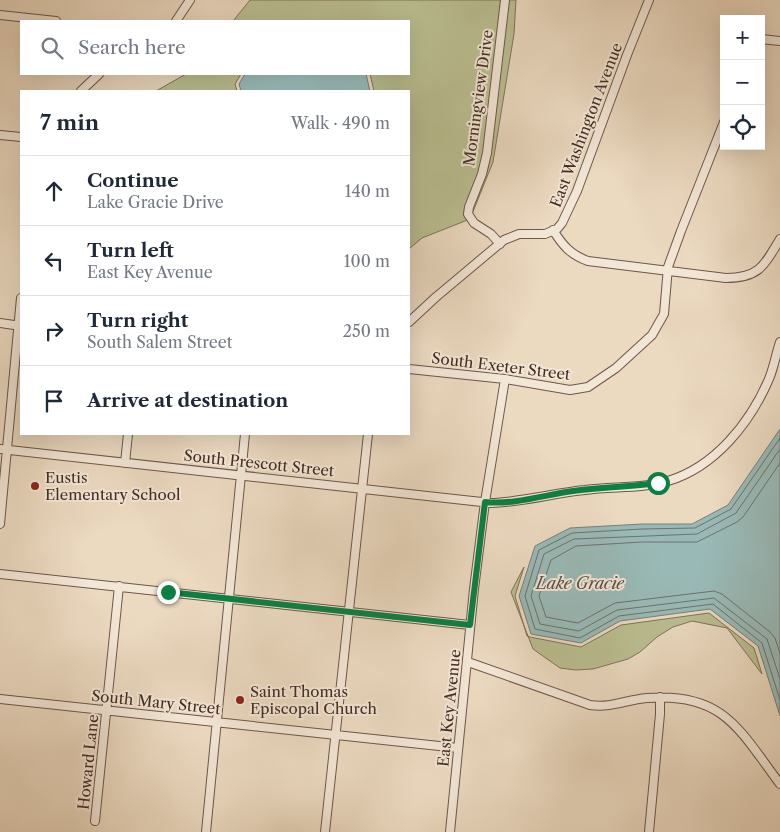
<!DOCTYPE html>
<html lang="en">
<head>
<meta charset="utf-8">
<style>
  :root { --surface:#fff; --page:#f6f6f7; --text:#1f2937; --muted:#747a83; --line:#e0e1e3 }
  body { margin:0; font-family:"Libre Caslon Text",serif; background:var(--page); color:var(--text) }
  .controls { position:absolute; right:15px; top:15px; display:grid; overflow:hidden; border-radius:0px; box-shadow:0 5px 20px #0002 }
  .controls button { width:45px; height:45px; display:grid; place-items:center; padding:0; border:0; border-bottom:1px solid var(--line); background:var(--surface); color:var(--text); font:25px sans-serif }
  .stop { position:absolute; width:15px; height:15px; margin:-11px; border:4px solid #0b8043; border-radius:50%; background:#fff }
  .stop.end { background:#0b8043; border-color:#fff; box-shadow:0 1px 5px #0008 }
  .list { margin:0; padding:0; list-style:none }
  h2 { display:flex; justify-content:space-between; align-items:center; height:65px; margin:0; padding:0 20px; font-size:21px }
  h2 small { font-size:16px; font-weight:400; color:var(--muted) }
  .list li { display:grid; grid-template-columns:32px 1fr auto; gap:15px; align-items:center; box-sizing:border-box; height:70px; padding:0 20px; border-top:1px solid var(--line) }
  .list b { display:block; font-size:19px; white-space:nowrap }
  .list p { margin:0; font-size:16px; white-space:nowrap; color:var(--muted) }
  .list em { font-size:16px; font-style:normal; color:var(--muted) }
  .icon { flex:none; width:28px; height:28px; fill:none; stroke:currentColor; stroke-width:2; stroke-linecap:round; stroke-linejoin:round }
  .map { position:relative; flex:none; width:780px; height:832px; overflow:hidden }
  .search { position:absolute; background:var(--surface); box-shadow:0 5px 20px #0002; left:20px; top:20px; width:390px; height:55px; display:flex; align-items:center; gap:12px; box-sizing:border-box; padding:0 18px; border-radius:0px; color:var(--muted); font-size:19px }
  .panel { position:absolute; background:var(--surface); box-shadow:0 5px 20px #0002; left:20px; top:90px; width:390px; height:345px; border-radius:0px }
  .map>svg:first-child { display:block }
</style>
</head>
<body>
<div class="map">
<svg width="780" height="832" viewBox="0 0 780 832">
  <rect width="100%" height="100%" fill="#ebd9c0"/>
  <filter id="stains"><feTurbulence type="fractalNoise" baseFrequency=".004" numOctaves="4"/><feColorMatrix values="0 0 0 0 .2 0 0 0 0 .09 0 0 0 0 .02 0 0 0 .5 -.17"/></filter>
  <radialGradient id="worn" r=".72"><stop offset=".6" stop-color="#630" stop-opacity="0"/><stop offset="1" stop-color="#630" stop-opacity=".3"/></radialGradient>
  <path fill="#babe91" stroke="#7f745a" d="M250,0H516L514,34L493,162L470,219L422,238L409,249V91H374L370,74H409V21H233Z
    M186,74H241L235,84L237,91H156Z
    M524,567L515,596L527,636L530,637L581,647L621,625L709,613L754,648L762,674L727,628L692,621L673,627L657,637L640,652L628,659L593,669L576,670L560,668L533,649L511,592Z"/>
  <path fill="#99b9b6" stroke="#77807b" d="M245,74H366L370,91H241L239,84Z
    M780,429V716L758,646L710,609L620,621L581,643L531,634L519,596L535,546L570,528L642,524H692L728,505Z"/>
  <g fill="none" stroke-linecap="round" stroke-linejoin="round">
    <path stroke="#6e726c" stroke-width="1" d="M780,438L731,509L695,528L642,529L572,533L539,550L525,596L535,629L580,638L619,616L713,604L762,643L780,700
      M780,449L736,513L697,534L574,539L544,554L531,596L540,624L579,631L617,610L714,598L767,639L780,679
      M780,463L743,517L737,522L697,542H642L576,546L551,560L539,596L546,617L578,623L615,603L714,591L722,594L770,632L775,638L780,653"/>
    <defs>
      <path id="minor" d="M0,15L56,21
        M176,21L190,0
        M761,39L780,41
        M81,91L99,74
        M0,135L21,137
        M553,230C563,246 571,255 588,261L726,278C759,278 764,266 780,239
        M500,244L491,234L474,223L468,214L469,207L482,174L487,153L505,0
        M409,322L436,297L504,240L519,234H545L557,229L562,223L577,191L627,55L649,0
        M0,323L21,326
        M409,369L505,379L570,390L588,387L616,368L652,335L664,314L668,267L681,231L724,122
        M0,449L491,503C523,502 554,493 585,490C612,486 642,489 668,481C715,467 750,423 769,379C774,367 776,354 780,342
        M125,463L128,434
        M0,524L21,298
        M0,574L470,625
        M468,662L590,705C613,708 625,700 647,698C723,692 739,729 780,784
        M0,699L458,748
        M95,821L119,586
        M206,832L245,434
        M325,832L368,434
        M450,832L474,589L485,502L505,379
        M649,832L660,714V697"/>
    </defs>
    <use href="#minor" stroke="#6e564a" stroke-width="10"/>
    <use href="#minor" stroke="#f2e6d6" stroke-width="8"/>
  </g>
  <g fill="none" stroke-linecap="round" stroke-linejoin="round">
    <path stroke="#0b8043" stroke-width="6" d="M168,592L470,625L485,502C515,505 544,495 573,491C602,487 630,487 658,483"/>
  </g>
  <g fill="#8f2418" stroke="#f2e6d6" stroke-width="2">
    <circle cx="35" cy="486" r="5"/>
    <circle cx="240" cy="700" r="5"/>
  </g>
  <g text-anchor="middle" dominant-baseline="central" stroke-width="4" stroke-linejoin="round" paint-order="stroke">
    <g font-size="15" fill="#442b22" stroke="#f2e6d6">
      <text transform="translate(478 98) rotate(-82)">Morningview Drive</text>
      <text transform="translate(586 125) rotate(-69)">East Washington Avenue</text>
      <text transform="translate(501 366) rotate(7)">South Exeter Street</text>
      <text transform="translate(259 463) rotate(6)">South Prescott Street</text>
      <text transform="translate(156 702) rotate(6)">South Mary Street</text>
      <text transform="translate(449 708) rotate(-84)">East Key Avenue</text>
      <text transform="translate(88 762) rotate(-84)">Howard Lane</text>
    </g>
    <g font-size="15" fill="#442b22" stroke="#f2e6d6" text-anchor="start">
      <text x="45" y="477">Eustis<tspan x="45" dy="17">Elementary School</tspan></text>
      <text x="250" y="691">Saint Thomas<tspan x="250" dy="17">Episcopal Church</tspan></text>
    </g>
    <g font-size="16" font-style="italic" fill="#594e47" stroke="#f2e6d6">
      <text x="580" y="583">Lake Gracie</text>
    </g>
  </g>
  <rect width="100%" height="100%" filter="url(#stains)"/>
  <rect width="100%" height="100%" fill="url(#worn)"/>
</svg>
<div class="controls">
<button>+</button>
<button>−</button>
<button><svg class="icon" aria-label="locate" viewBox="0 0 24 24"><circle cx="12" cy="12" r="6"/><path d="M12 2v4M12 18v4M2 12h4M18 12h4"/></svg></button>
</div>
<div class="stop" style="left:658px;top:483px"></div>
<div class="stop end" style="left:168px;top:592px"></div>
<div class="search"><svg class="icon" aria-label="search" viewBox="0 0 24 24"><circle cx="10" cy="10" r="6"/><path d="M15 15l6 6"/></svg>Search here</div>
<section class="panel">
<h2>7 min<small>Walk · 490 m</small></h2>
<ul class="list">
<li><svg class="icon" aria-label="ahead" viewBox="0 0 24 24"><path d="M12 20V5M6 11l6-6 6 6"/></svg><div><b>Continue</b><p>Lake Gracie Drive</p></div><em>140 m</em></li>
<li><svg class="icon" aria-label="left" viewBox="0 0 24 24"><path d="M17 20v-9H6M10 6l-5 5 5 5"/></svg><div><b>Turn left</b><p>East Key Avenue</p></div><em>100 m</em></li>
<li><svg class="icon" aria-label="right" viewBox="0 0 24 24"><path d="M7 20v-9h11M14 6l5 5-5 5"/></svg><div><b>Turn right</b><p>South Salem Street</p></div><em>250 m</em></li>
<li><svg class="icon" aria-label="arrive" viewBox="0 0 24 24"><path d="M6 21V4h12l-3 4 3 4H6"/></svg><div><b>Arrive at destination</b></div></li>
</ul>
</section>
</div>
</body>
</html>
